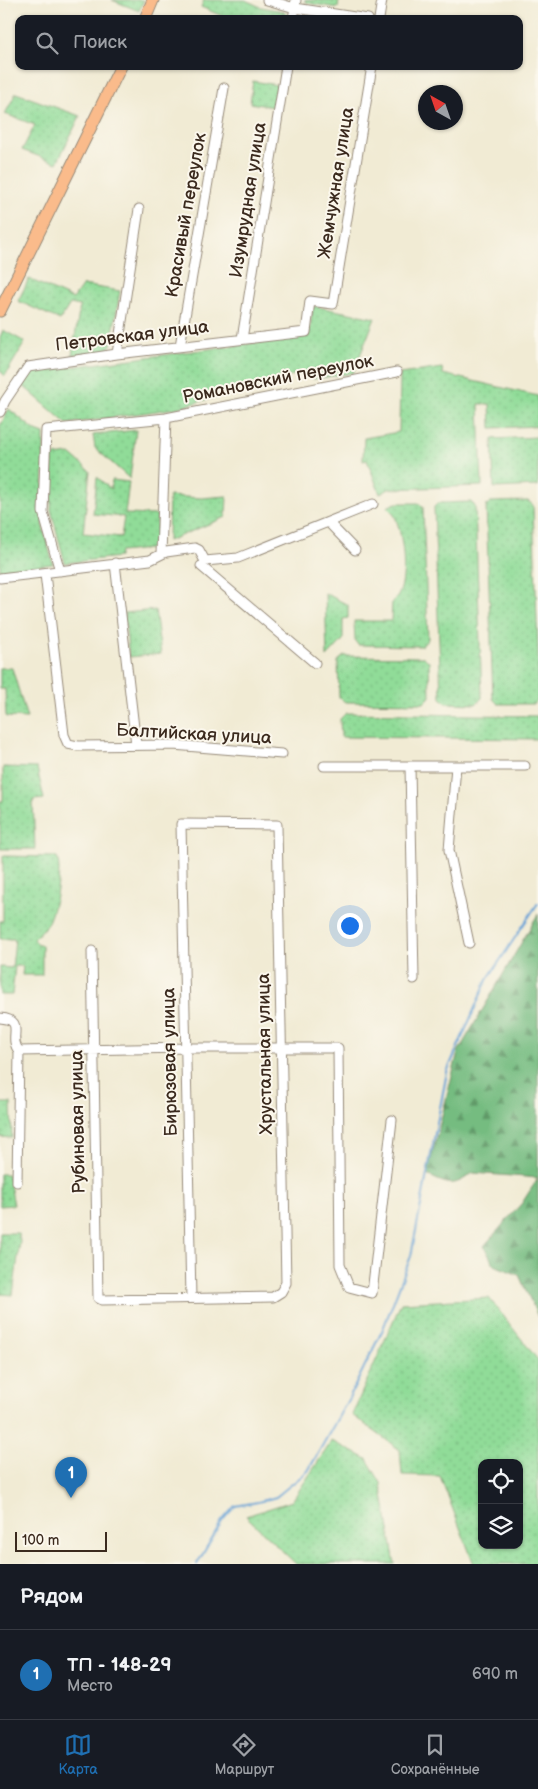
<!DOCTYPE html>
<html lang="ru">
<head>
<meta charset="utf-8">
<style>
  :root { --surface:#171b24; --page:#20242c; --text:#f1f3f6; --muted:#9ea1a6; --line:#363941; --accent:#1f6fb2 }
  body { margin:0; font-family:"Balsamiq Sans",sans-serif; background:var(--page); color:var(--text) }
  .controls { position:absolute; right:15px; bottom:15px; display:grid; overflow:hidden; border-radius:10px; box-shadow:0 1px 4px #0004 }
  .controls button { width:45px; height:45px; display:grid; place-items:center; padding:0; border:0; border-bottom:1px solid var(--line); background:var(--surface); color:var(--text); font:25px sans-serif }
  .compass { position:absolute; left:418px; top:85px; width:45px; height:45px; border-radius:50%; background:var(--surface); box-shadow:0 1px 4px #0004; rotate:320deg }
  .scale { position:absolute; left:15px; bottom:12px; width:92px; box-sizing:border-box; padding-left:5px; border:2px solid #3b2a1e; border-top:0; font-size:14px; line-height:18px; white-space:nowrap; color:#3b2a1e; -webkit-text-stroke:4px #fbf7ec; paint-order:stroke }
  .you { position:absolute; left:349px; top:925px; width:18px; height:18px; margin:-12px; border:4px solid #fff; border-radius:50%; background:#1a73e8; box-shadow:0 0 0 8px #1a73e833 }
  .badge { display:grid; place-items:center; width:32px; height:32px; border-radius:50%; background:var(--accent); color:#fff; font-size:16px; font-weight:700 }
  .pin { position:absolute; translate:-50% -41px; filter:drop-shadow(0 1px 2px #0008) }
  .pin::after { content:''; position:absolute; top:26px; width:18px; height:15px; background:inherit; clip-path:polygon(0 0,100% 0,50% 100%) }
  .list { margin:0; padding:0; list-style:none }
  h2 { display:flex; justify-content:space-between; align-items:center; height:65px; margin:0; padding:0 20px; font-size:21px }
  h2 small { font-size:16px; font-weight:400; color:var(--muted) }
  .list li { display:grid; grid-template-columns:32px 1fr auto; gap:15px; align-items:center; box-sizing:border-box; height:90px; padding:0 20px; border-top:1px solid var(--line) }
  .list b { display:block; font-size:19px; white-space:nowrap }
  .list p { margin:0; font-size:16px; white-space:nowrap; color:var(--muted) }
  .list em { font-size:16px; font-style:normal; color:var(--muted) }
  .icon { flex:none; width:28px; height:28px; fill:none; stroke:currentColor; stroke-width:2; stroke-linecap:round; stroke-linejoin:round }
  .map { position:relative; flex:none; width:538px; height:1564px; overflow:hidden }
  .search { position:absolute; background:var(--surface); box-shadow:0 1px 4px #0004; left:15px; right:15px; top:15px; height:55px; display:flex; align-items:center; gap:12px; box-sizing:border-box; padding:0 18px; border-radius:10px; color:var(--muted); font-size:19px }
  .sheet { height:155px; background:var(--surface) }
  nav { display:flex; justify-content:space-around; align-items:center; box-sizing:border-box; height:70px; border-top:1px solid var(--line); background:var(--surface); font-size:14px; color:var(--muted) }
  nav a { display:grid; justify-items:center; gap:2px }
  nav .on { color:var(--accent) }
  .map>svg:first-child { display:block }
</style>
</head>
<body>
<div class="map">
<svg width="538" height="1564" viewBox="0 0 538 1564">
  <defs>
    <pattern id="grass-dots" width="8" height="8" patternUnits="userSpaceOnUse" patternTransform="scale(1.25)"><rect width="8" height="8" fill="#90dc98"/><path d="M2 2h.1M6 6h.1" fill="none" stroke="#7dbd83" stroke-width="1.8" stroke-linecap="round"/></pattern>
    <pattern id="forest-firs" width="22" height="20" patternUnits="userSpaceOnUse" patternTransform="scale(1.25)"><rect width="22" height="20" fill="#74bc80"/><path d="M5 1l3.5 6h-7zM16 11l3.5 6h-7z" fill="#609968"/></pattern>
  </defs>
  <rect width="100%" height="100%" fill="#fbf7ec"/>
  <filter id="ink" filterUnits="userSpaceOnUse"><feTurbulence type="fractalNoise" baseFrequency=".02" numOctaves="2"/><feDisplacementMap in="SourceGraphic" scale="10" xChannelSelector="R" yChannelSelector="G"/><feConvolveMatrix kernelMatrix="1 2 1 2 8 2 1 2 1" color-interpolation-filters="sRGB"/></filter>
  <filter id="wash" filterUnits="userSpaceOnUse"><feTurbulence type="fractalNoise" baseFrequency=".0096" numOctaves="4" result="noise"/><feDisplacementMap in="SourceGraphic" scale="20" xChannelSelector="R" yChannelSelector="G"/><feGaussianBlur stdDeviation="1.12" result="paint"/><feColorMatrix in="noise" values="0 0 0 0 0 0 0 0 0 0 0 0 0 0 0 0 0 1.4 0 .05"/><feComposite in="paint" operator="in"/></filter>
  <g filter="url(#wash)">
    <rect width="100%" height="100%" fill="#f1ebd4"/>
    <path fill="url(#grass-dots)" stroke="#66835b" fill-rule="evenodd" d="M112,0H144L139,11Z
      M204,0H245L261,7L283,11L288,16L287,19H229L201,7Z
      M304,0H339L338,8L307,3Z
      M253,81L277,85L273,107L250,103Z
      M16,93L80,116L57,163L22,150L35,125L5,114Z
      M29,279L73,299L83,285L120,291L111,345L106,351L72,355L80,306L70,304L60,320L18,301Z
      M313,306L375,318L353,373L313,379L315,369L177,408L67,424L22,385L32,372L309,336Z
      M3,330L25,342L5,376L0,371V337Z
      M442,368L443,374L538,396V426L491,428L490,404H479L482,486L389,489L380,494L367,460L363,461L364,438L399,432L400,374Z
      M9,409L36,431L44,434L43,527L53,564L0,570V426Z
      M136,430L130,478V479L95,448L93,435Z
      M538,437V486L494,488L492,439Z
      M70,454L90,471L83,533L121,537L124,517L93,514L97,477L111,489L112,480L129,482L125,514L157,515V546L150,549L120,552L119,557L65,563L51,510L53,456Z
      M169,496L201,498L227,496L226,517L168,541Z
      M528,501L533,505L538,651V700L534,704H498L493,699L486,506L490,502Z
      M471,502L475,506L482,698L476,704L446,703L441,698L434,507L438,503Z
      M396,503H419L423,507L428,639L422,646L358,645L355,641L354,621H391L392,602C411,592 403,528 393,513C391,510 389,509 387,507Z
      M325,593L348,605V618L343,619V640L327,657Z
      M155,610L161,654L129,657L124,613Z
      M344,656L424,657L429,662L430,697L424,703L345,702L339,697L338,661Z
      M0,668H12L27,718L6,717L5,689H0Z
      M346,713L538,716V739L341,737L340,719Z
      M3,767L37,768L44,799L33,800L35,849H0V801H3Z
      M3,856L57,857C63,870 54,911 47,924C44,929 38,934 34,939L38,945H42V975H22L23,966H15L12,995H0V967L12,968L15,939H0V921H3Z
      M0,1103H11L12,1138L0,1137Z
      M0,1174H8L14,1205L0,1206Z
      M0,1233H18L20,1241L13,1295L0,1294Z
      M489,1298L538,1360V1564H474L440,1476L402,1475L400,1450L352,1415L401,1303ZM482,1463H519V1545H482Z
      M332,1441L367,1459L381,1483L395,1564H296L246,1516L292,1501Z"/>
    <path fill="url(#forest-firs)" stroke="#58734f" d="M538,914V1317L519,1275L494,1265L484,1246L522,1203L538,1178L473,1173C452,1188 449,1185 427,1175L458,1052Z"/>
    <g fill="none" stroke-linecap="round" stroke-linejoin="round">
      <path stroke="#64a1d5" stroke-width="2" d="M197,1564L222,1521L235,1506L258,1502L276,1497L308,1471L349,1398L383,1329L411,1256L447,1072L487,980L538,903"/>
    </g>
  </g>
  <g filter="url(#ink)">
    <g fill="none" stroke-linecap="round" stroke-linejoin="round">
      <defs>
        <path id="minor" d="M267,0L295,8L368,19
          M293,19L296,0
          M379,19L382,0
          M242,339L286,66
          M180,346L224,88
          M117,354L139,209
          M0,412L5,401L28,367L117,354L306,332L310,301L333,304L372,66
          M328,522L355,550
          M161,554L166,418
          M115,563L136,745
          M201,566L315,663
          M60,571L43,512L46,430L166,418L397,372
          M45,574L64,735L68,744L78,746L173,745L282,754
          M0,578L150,560L166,552L195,548L199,550L205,561L238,558L373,504
          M324,766H525
          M410,766L414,979
          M456,766L449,850L469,943
          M92,951L98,1298L102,1300L273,1297L281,1292L286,1283L277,825L181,824L191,1298
          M0,1018C27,1020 7,1037 19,1051L17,1182
          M19,1051L186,1048H338L340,1265L349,1287L372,1293L392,1120"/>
        <path id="major" d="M145,19L153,0
          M0,311L121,66"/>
      </defs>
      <use href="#minor" stroke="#968a79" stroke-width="11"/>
      <use href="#major" stroke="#968a79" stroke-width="13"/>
      <use href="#minor" stroke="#fff" stroke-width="9"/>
      <use href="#major" stroke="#fabb8b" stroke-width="11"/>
    </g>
  </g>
  <g text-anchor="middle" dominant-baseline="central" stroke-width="4" stroke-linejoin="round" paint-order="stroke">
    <g font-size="18" fill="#3b2a1e" stroke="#fbf7ec">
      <text transform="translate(336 183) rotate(-81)">Жемчужная улица</text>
      <text transform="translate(248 200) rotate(-81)">Изумрудная улица</text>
      <text transform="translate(186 215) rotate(-80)">Красивый переулок</text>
      <text transform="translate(132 336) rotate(-7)">Петровская улица</text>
      <text transform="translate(278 379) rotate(-11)">Романовский переулок</text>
      <text transform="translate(194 734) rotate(3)">Балтийская улица</text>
      <text transform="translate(265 1054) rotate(-91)">Хрустальная улица</text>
      <text transform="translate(170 1062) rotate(-91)">Бирюзовая улица</text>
      <text transform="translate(78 1122) rotate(-91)">Рубиновая улица</text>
    </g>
  </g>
</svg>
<div class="controls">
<button><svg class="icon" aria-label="locate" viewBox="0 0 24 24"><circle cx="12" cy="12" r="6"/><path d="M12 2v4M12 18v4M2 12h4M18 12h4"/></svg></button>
<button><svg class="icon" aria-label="layers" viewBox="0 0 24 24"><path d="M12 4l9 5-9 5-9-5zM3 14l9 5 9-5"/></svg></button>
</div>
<svg class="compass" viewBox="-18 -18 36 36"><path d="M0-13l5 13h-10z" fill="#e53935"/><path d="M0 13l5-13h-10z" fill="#9ea1a6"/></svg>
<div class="scale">100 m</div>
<div class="you"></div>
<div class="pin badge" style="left:71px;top:1498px">1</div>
<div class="search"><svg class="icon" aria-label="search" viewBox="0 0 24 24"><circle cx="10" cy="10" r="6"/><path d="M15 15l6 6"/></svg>Поиск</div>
</div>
<section class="sheet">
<h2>Рядом<small></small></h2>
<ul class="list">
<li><span class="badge">1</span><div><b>ТП - 148-29</b><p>Место</p></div><em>690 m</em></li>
</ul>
</section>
<nav>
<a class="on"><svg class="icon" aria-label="map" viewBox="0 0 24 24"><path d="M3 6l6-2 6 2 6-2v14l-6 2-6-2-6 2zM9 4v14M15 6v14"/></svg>Карта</a>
<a><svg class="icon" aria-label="directions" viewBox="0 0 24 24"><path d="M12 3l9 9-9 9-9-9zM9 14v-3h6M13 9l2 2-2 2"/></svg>Маршрут</a>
<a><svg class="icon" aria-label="saved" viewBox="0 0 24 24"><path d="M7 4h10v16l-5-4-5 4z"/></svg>Сохранённые</a>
</nav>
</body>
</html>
